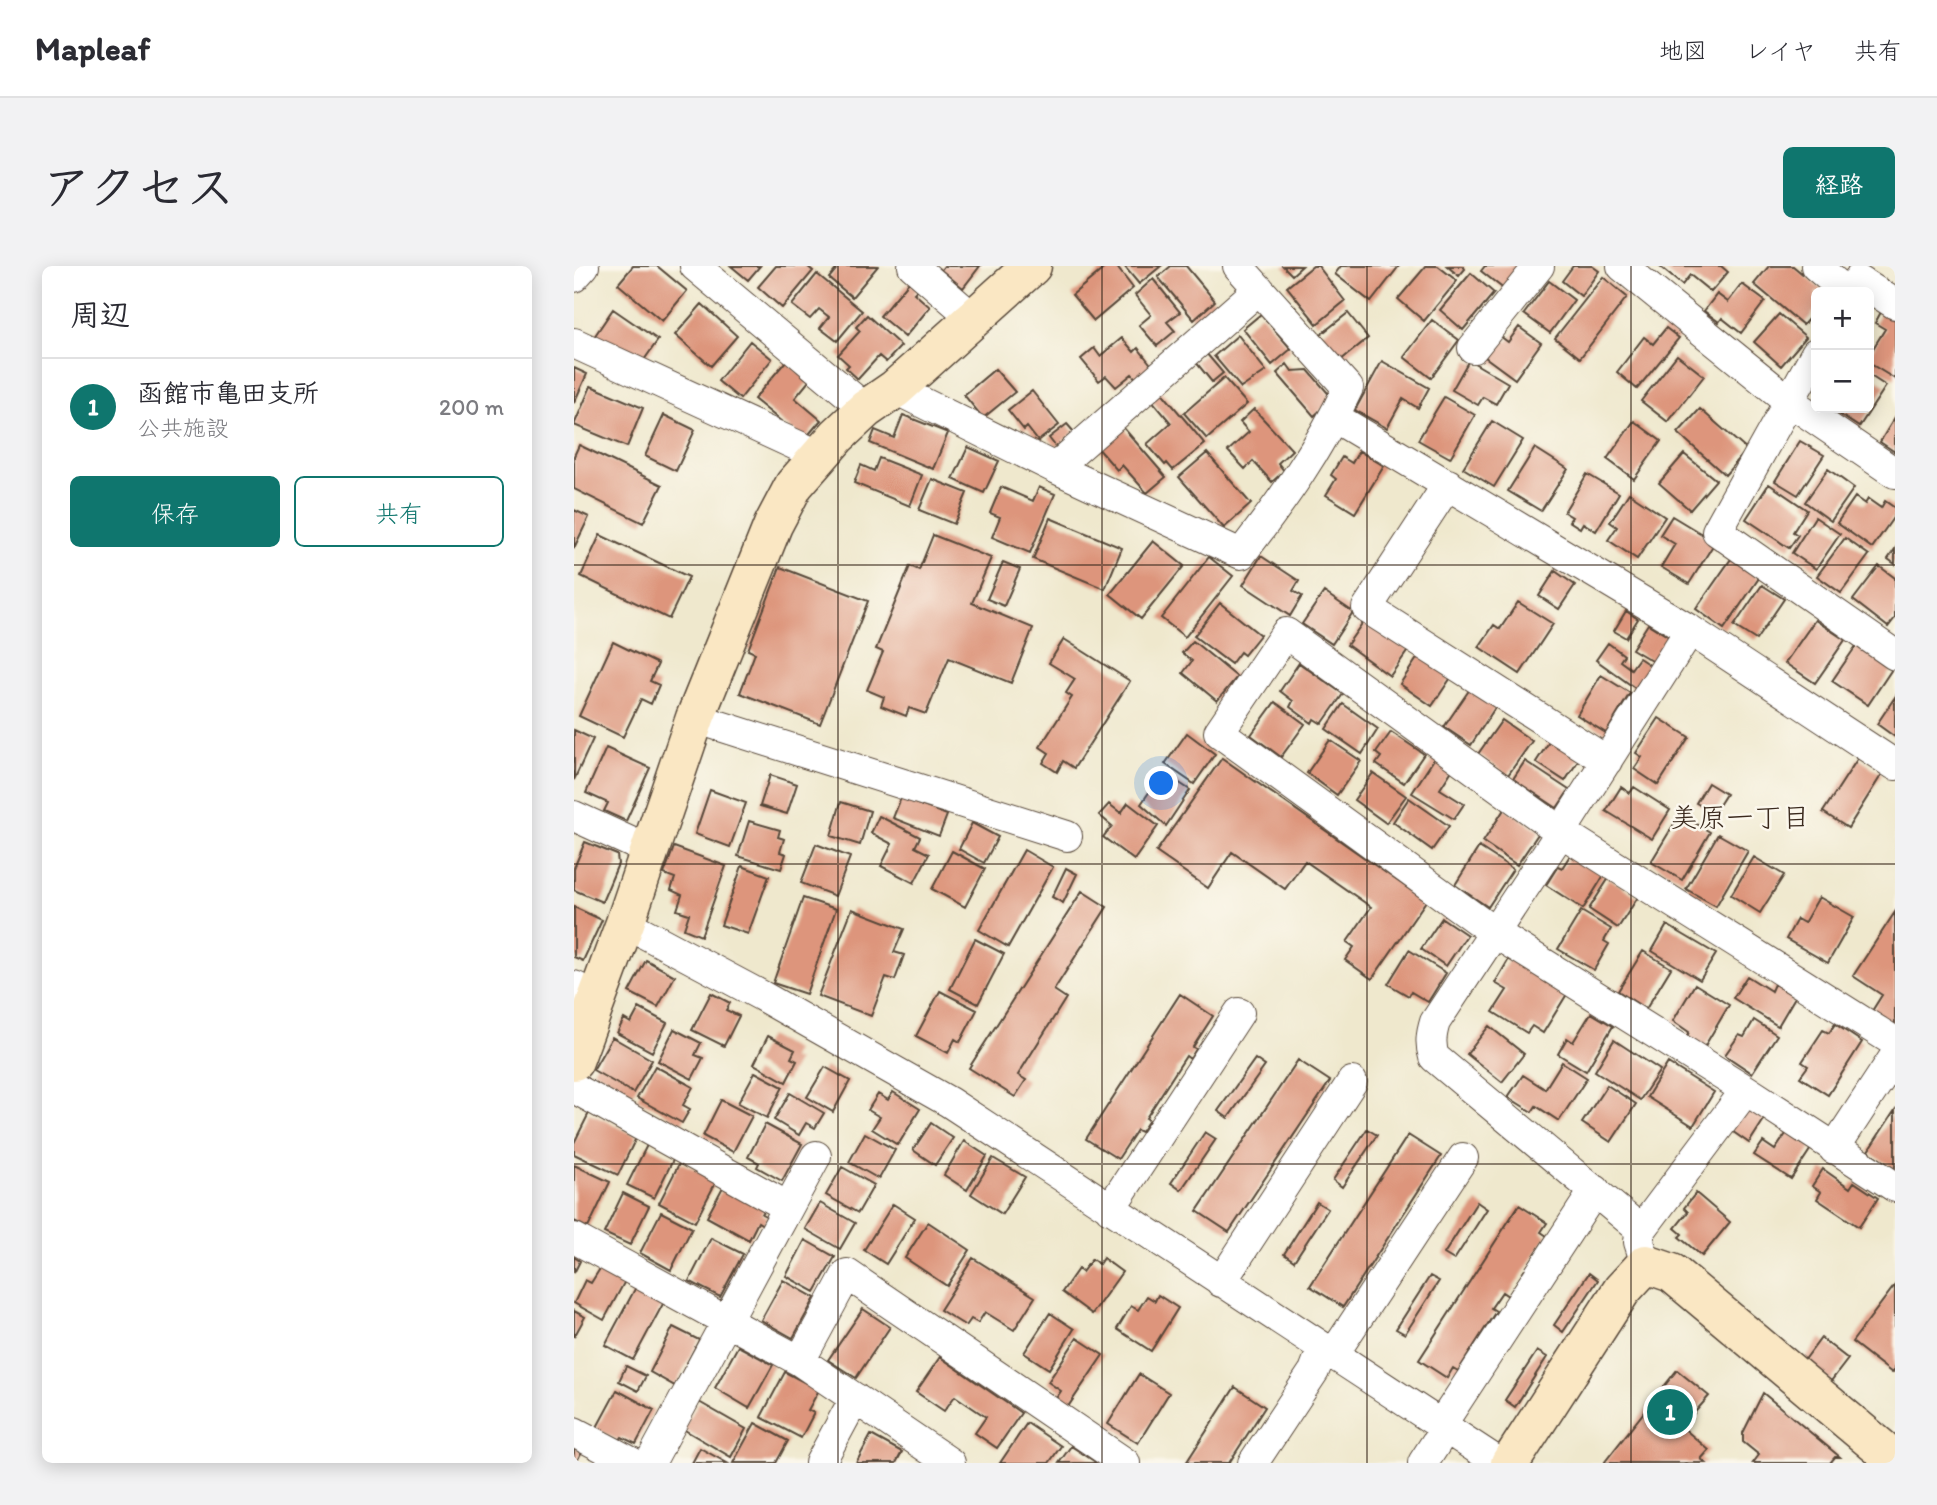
<!DOCTYPE html>
<html lang="ja">
<head>
<meta charset="utf-8">
<style>
  :root { --surface:#fff; --page:#f2f2f3; --text:#2b2b33; --muted:#7c7c81; --line:#e1e1e2; --accent:#0f766e }
  body { margin:0; font-family:Itim,"Klee One",sans-serif; background:var(--page); color:var(--text) }
  .controls { position:absolute; right:21px; top:21px; display:grid; overflow:hidden; border-radius:10px; box-shadow:0 4px 18px #0003 }
  .controls button { width:63px; height:63px; display:grid; place-items:center; padding:0; border:0; border-bottom:2px solid var(--line); background:var(--surface); color:var(--text); font:35px sans-serif }
  .you { position:absolute; left:588px; top:518px; width:24px; height:24px; margin:-18px; border:5px solid #fff; border-radius:50%; background:#1a73e8; box-shadow:0 0 0 10px #1a73e833 }
  .badge { display:grid; place-items:center; width:46px; height:46px; border-radius:50%; background:var(--accent); color:#fff; font-size:23px; font-weight:700 }
  .pin { position:absolute; translate:-50% -50%; border:4px solid #fff; box-shadow:0 2px 7px #0006 }
  .list { margin:0; padding:0; list-style:none }
  h2 { display:flex; justify-content:space-between; align-items:center; height:91px; margin:0; padding:0 28px; font-size:30px }
  h2 small { font-size:23px; font-weight:400; color:var(--muted) }
  .list li { display:grid; grid-template-columns:46px 1fr auto; gap:21px; align-items:center; box-sizing:border-box; height:98px; padding:0 28px; border-top:2px solid var(--line) }
  .list b { display:block; font-size:26px; white-space:nowrap }
  .list p { margin:0; font-size:23px; white-space:nowrap; color:var(--muted) }
  .list em { font-size:23px; font-style:normal; color:var(--muted) }
  .actions { display:flex; gap:14px; padding:21px 28px }
  .actions a { flex:1; padding:16px 0; border:2px solid var(--accent); border-radius:10px; text-align:center; font-size:24px; color:var(--accent) }
  .actions .main { background:var(--accent); color:#fff }
  .map { position:relative; flex:none; width:1321px; height:1197px; overflow:hidden; border-radius:10px }
  header { display:flex; align-items:center; gap:42px; box-sizing:border-box; height:98px; padding:0 35px; background:var(--surface); border-bottom:2px solid var(--line) }
  header strong { font-size:33px }
  nav { display:flex; gap:38px; margin-inline-start:auto; font-size:24px }
  .intro { display:flex; align-items:center; justify-content:space-between; box-sizing:border-box; height:168px; padding:0 42px }
  h1 { margin:0; font-size:49px }
  .button { padding:18px 32px; border-radius:10px; background:var(--accent); color:#fff; font-size:24px; font-weight:700 }
  main { display:flex; gap:42px; padding:0 42px }
  aside { flex:1; background:var(--surface); border-radius:10px; box-shadow:0 4px 18px #0003 }
  .map>svg:first-child { display:block }
</style>
</head>
<body>
<header>
<strong>Mapleaf</strong>
<nav><a>地図</a><a>レイヤ</a><a>共有</a></nav>
</header>
<div class="intro"><h1>アクセス</h1><a class="button">経路</a></div>
<main>
<aside>
<h2>周辺<small></small></h2>
<ul class="list">
<li><span class="badge">1</span><div><b>函館市亀田支所</b><p>公共施設</p></div><em>200 m</em></li>
</ul>
<div class="actions"><a class="main">保存</a><a>共有</a></div>
</aside>
<div class="map">
<svg width="1321" height="1197" viewBox="0 0 1321 1197">
  <rect width="100%" height="100%" fill="#fbf7ec"/>
  <filter id="ink" filterUnits="userSpaceOnUse"><feTurbulence type="fractalNoise" baseFrequency=".0143" numOctaves="2"/><feDisplacementMap in="SourceGraphic" scale="14" xChannelSelector="R" yChannelSelector="G"/><feConvolveMatrix kernelMatrix="1 2 1 2 8 2 1 2 1" color-interpolation-filters="sRGB"/></filter>
  <filter id="wash" filterUnits="userSpaceOnUse"><feTurbulence type="fractalNoise" baseFrequency=".00686" numOctaves="4" result="noise"/><feDisplacementMap in="SourceGraphic" scale="28" xChannelSelector="R" yChannelSelector="G"/><feGaussianBlur stdDeviation="1.57" result="paint"/><feColorMatrix in="noise" values="0 0 0 0 0 0 0 0 0 0 0 0 0 0 0 0 0 1.4 0 .05"/><feComposite in="paint" operator="in"/></filter>
  <g filter="url(#wash)">
    <rect width="100%" height="100%" fill="#efe8cd"/>
    <g id="blocks">
      <path fill="#dd957b" d="M59,0H83L113,25L88,55L44,18Z
        M157,0H186L174,14Z
        M202,0H233L239,5L208,42L184,21Z
        M265,0H304L278,31L255,12Z
        M370,0H406L389,22L367,4Z
        M533,0H542L559,22L520,55L498,29Z
        M550,0H587L565,18Z
        M597,0H612L641,35L620,54L584,11Z
        M709,0H728L718,9Z
        M739,0H744L771,35L743,58L713,21Z
        M767,0H825L797,36L761,8Z
        M852,0H864L883,15L850,55L824,33Z
        M873,0H889L891,3L885,10Z
        M911,0H949L931,24L907,5Z
        M999,0H1018L1025,5L1007,30L988,15Z
        M1085,0H1147L1154,6L1137,26L1116,9L1108,19Z
        M1195,0H1219L1250,26H1242V44L1229,59L1180,18Z
        M897,7L920,27L889,64L866,44Z
        M243,8L288,45L263,75L246,62L255,51L245,43L236,53L218,39Z
        M1029,11L1053,31L1006,92L981,72Z
        M579,13L606,46L593,56L601,65L583,80L565,59L577,49L561,29Z
        M975,15L1000,34L976,67L950,48Z
        M335,16L344,23L340,27L356,41L331,71L306,50Z
        M1168,18L1191,35L1167,67L1148,52L1145,56L1130,45L1143,28L1154,36Z
        M128,38L163,70L137,100L101,69Z
        M39,43L84,74L70,94L20,71Z
        M1307,46L1321,54V113L1295,97V89L1311,63L1301,57Z
        M774,47L794,72L767,94L746,69Z
        M687,48L717,83L698,99L669,63Z
        M1205,48L1232,71L1207,100L1180,76Z
        M293,49L327,80L312,96L305,90L284,113L272,102L275,99L264,89L286,65L282,61Z
        M858,54L885,74L857,112L830,91Z
        M945,61L967,77L941,113L911,91L926,70L934,76Z
        M1092,62L1105,72L1063,123L1043,106L1070,71L1079,78Z
        M664,69L692,105L667,122L640,90Z
        M548,72L560,86L564,82L579,101L563,114L558,108L542,121L532,110L525,115L507,93L520,82L526,90Z
        M176,75L198,93L166,133L144,115Z
        M632,87L649,107L638,116L621,95Z
        M1103,89L1130,110L1094,156L1067,135Z
        M895,94L934,117L922,138L909,131L904,139L878,124Z
        M212,95L235,115L221,132L247,154L230,174L180,133Z
        M808,95L855,122L844,142L829,133L813,162L781,144Z
        M713,98L718,105L734,104L759,133L740,150L703,107Z
        M0,102L13,108L0,137Z
        M421,103L441,126L409,152L390,129Z
        M1295,109L1312,120L1285,161L1262,146L1265,142H1295Z
        M650,112L673,138L633,173L610,147Z
        M17,120L69,142L53,181L0,159Z
        M586,124L631,178L599,204L593,197L591,199L573,178L597,157L576,132Z
        M458,125L485,159L464,175L453,161L450,164L434,144Z
        M870,131L901,149L876,192L844,174Z
        M680,143L718,184L704,197L710,205L698,216L679,195L671,203L654,185L675,166L666,156Z
        M1126,143L1173,184L1151,209L1104,167Z
        M90,149L121,164L102,205L71,190Z
        M329,149L374,167L359,203L296,177L301,164L320,172Z
        M1321,151V186L1306,176Z
        M918,155L949,174L920,221L889,202Z
        M1060,155L1087,175L1060,213L1033,193Z
        M493,158L500,166L482,181L475,172Z
        M548,160L592,211L573,227L548,199L543,204L523,181Z
        M1226,175L1250,189L1224,229L1201,215Z
        M5,179L88,219L69,257L0,223V190Z
        M394,181L425,195L410,227L379,213Z
        M961,182L994,203L967,245L934,225Z
        M785,185L810,200L781,247L752,229L762,213L757,209L768,191L778,197Z
        M633,187L677,238L650,262L605,211Z
        M1110,188L1142,214L1116,244L1085,217Z
        M305,192L348,209L336,240L280,217L287,199L300,205Z
        M1254,203L1280,222L1257,255L1231,236Z
        M1013,208L1045,227L1022,265L1009,257L1006,262L995,255L998,251L990,246Z
        M358,213L393,227L380,258L345,244Z
        M1195,218L1233,244L1219,266L1224,269L1215,282L1172,253Z
        M427,221L459,235L465,221L481,228L456,287L418,271L426,251L416,247Z
        M1055,227L1091,251L1063,293L1034,274L1043,261L1036,256Z
        M1281,231L1291,238L1294,233L1307,242L1311,235L1321,242V249L1298,282L1263,257Z
        M0,244L15,251L0,282Z
        M1098,250L1141,276L1115,318L1087,301L1101,278L1086,269Z
        M1241,251L1266,268L1242,303L1218,287Z
        M476,252L548,282L531,323L459,293Z
        M26,269L115,311L95,353L7,310Z
        M359,269L417,292L398,337L459,362L437,417L375,392L352,448L335,442L332,450L307,440L310,431L293,424L309,386L302,383L336,300L345,304Z
        M1271,272L1295,289L1267,327L1243,310Z
        M579,275L610,300L567,353L536,328Z
        M1321,283V298L1314,293Z
        M687,290L725,315L719,325L728,330L716,350L669,319Z
        M635,291L659,310L611,371L587,352Z
        M1157,293L1185,312L1150,363L1122,343Z
        M429,296L446,303L430,340L413,333Z
        M1305,300L1321,312V352L1314,361L1279,334Z
        M206,301L294,335L246,458L166,427L181,387L174,384Z
        M981,305L1001,319L985,343L965,330Z
        M1188,319L1210,333L1182,374L1160,360Z
        M750,326L779,346L758,378L728,358Z
        M944,336L979,358L946,408L905,381L920,359L926,363Z
        M646,337L686,369L670,389L666,386L657,398L620,370Z
        M1052,345L1064,353L1052,372L1040,365Z
        M792,352L835,383L816,410L773,379Z
        M1241,354L1271,374L1241,417L1211,397Z
        M1074,358L1095,371L1080,396L1058,383Z
        M490,373L556,415L500,502L489,495L483,506L469,497L475,487L466,481L498,431L492,427L501,413L475,397Z
        M619,375L663,411L643,435L609,407L618,395L608,387Z
        M39,376L84,398L76,415L85,419L77,438L67,433L49,471L5,450Z
        M1034,377L1050,389L1046,395L1057,403L1065,392L1077,400L1061,422L1022,394Z
        M1282,380L1318,403L1294,439L1258,415Z
        M846,388L878,410L858,440L826,418Z
        M725,397L769,428L748,458L740,453L738,457L716,441L719,435L706,425Z
        M1027,409L1056,427L1032,467L1003,449Z
        M898,420L924,437L897,479L870,461Z
        M1321,431V471L1303,458Z
        M701,436L731,458L707,491L677,469Z
        M769,438L804,463L788,488L752,463Z
        M1085,452L1115,471L1084,519L1060,503L1068,491L1062,487Z
        M928,454L958,475L934,509L904,488Z
        M0,464L19,473L0,514Z
        M817,466L850,488L830,517L802,498L807,491L802,487Z
        M613,467L641,488L620,518L591,498Z
        M977,473L1006,492L991,515L962,496Z
        M756,474L787,495L763,529L733,507Z
        M32,482L76,502L52,555L30,545L34,537L12,527Z
        M862,490L880,501L866,523L890,538L880,553L838,527Z
        M648,492L852,635L798,713L771,694L780,681L773,676L797,641L731,595L711,623L658,586L634,622L582,586Z
        M1284,492L1308,508L1274,562L1249,546Z
        M951,495L995,524L983,542L939,513Z
        M589,506L616,524L592,560L567,538Z
        M799,507L832,530L812,557L780,534Z
        M196,509L223,518L213,548L186,540Z
        M1134,517L1152,528L1140,547L1122,537Z
        M1047,521L1056,527L1060,521L1096,544L1078,573L1032,545Z
        M136,524L172,537L156,581L121,568Z
        M327,532L373,549L365,570L319,552Z
        M835,532L875,560L858,584L819,556Z
        M267,536L296,545L286,579L257,570Z
        M554,537L584,560L560,594L529,571L538,560L525,549L535,538L547,547Z
        M931,542L966,565L943,599L909,576Z
        M1106,548L1136,566L1108,614L1077,596Z
        M305,550L346,571L341,581L355,588L340,617L307,600L318,578L297,567Z
        M175,555L206,564L204,571L210,573L206,586L212,588L207,603L164,590Z
        M398,557L424,571L410,597L385,583Z
        M1144,568L1174,585L1142,640L1112,623Z
        M11,576L43,589L44,598L28,636L0,624V602Z
        M242,578L276,591L261,630L227,617Z
        M100,581L152,600L127,670L110,663L115,648L103,644L108,629L97,624L101,612L90,608Z
        M905,581L939,603L914,641L881,619Z
        M450,584L479,601L434,681L405,664Z
        M378,585L411,603L391,641L358,623Z
        M997,588L1030,609L1009,643L972,619L984,600L988,602Z
        M1180,591L1210,609L1186,647L1157,629Z
        M168,600L195,610L174,668L147,659Z
        M492,602L503,608L489,637L478,631Z
        M1035,612L1064,631L1044,662L1015,643Z
        M508,625L533,641L480,724L492,732L444,809L452,814L441,831L395,802Z
        M1245,631L1280,651L1254,697L1212,673L1223,653L1230,657Z
        M229,632L262,643L232,728L199,717Z
        M0,641L28,654L9,695L0,691Z
        M278,643L330,663L320,686L330,689L321,714L312,711L297,750L244,730Z
        M1007,645L1037,663L1030,675L1035,678L1020,704L984,683Z
        M1321,646V760L1298,745L1308,729L1279,710Z
        M868,652L893,669L872,700L847,683Z
        M1093,659L1142,688L1126,714L1078,685Z
        M401,673L430,688L404,738L376,723Z
        M835,684L872,707L854,736L837,726L835,730L814,718Z
        M1069,685L1097,702L1072,743L1044,725Z
        M935,693L993,728L969,767L958,760L953,767L919,746L933,724L921,717Z
        M72,694L101,710L84,741L55,726Z
        M1173,710L1197,725L1200,718L1221,731L1204,760L1159,732Z
        M1121,718L1155,739L1129,783L1112,772L1115,766L1099,755Z
        M366,725L403,744L386,776L381,773L374,787L342,770Z
        M137,727L156,737L152,744L165,750L150,780L118,764Z
        M606,728L639,750L619,781L622,783L616,793L612,790L572,852L575,854L567,866L563,864L544,893L512,873Z
        M65,742L93,757L78,786L43,767L50,753L57,757Z
        M1017,747L1039,760L1012,805L984,788L993,772L999,776Z
        M1180,754L1203,769L1178,807L1151,789L1165,769L1170,771Z
        M1261,758L1288,776L1254,829L1226,811L1234,800L1228,796L1249,764L1255,767Z
        M915,760L950,788L928,816L893,788Z
        M100,763L127,777L121,789L129,792L118,813L84,795Z
        M194,770L221,784L217,792L223,795L212,816L180,798Z
        M38,771L78,794L59,827L19,804Z
        M1040,774L1086,804L1066,834L1021,805Z
        M681,793L691,800L654,852L644,845Z
        M724,794L756,815L655,966L623,945Z
        M988,796L1013,812L985,855L962,840L958,846L934,831L949,809L971,823Z
        M1094,797L1140,826L1119,860L1073,831Z
        M81,800L119,821L109,839L116,843L108,857L63,832Z
        M251,801L276,815L259,846L233,831Z
        M181,806L209,821L193,852L164,837Z
        M1033,819L1062,838L1037,876L1008,857Z
        M319,826L346,843L324,879L298,863L306,851L294,844L304,828L314,834Z
        M216,827L250,847L241,862L232,857L225,869L200,854Z
        M147,834L178,850L159,886L129,870Z
        M1172,839L1191,852L1175,877L1155,863Z
        M1321,844V903L1294,885Z
        M15,847L63,870L44,909L0,888V877Z
        M357,857L379,872L361,899L339,884Z
        M191,858L228,878L208,915L183,901L185,897L174,891Z
        M793,863L803,869L768,921L759,914Z
        M1214,865L1238,881L1217,913L1180,889L1189,876L1201,884Z
        M631,866L642,873L607,924L597,917Z
        M291,867L321,884L305,913L275,896Z
        M834,869L867,890L769,1041L736,1020Z
        M390,875L413,890L393,924L370,909Z
        M73,879L100,892L80,932L53,919Z
        M419,892L451,911L428,948L397,928Z
        M106,896L143,914L121,956L85,937Z
        M0,899L36,916L14,962L0,955Z
        M268,901L300,919L284,947L252,929Z
        M1249,903L1276,922L1280,916L1304,932L1285,961L1243,933L1247,926L1238,920Z
        M150,919L192,941L188,948L194,951L189,959L184,956L175,974L133,951Z
        M49,927L75,940L56,979L30,967Z
        M1122,927L1156,956L1128,990L1105,971L1108,968L1101,962L1114,946L1110,942Z
        M743,936L754,943L720,995L710,988Z
        M903,936L913,943L880,994L870,988Z
        M246,937L281,957L266,983L231,963Z
        M319,938L341,952L312,998L290,984Z
        M945,939L973,957L967,966L973,970L934,1030L928,1026L917,1042L922,1045L884,1105L879,1102L873,1112L845,1094Z
        M87,946L118,962L97,1004L66,987Z
        M354,956L396,984L373,1020L331,992Z
        M137,972L169,988L146,1031L115,1015Z
        M231,974L261,991L241,1026L212,1010Z
        M0,991L6,995L0,1007Z
        M399,992L461,1031L440,1064L411,1046L404,1057L397,1053L392,1060L366,1044Z
        M529,992L548,1006L518,1048L488,1026L504,1003L508,1006L518,993L525,998Z
        M27,1001L51,1015L30,1054L0,1037L11,1014L17,1017Z
        M1015,1007L1024,1014L989,1066L980,1059Z
        M856,1010L865,1015L831,1068L822,1063Z
        M209,1014L241,1032L219,1072L187,1054Z
        M1321,1019V1104L1318,1107L1278,1076Z
        M62,1021L90,1036L59,1094L31,1079Z
        M584,1029L604,1042L577,1085L543,1063L557,1040L564,1044L573,1030L581,1035Z
        M289,1043L316,1061L282,1112L254,1094Z
        M0,1045L11,1051L0,1071Z
        M476,1047L500,1063L475,1103L450,1087Z
        M99,1061L125,1074L101,1120L76,1106Z
        M503,1072L529,1089L491,1145L479,1137L487,1125L474,1116Z
        M1247,1072L1274,1093L1257,1115L1230,1095Z
        M164,1080L199,1099L175,1142L141,1122Z
        M963,1085L973,1091L941,1141L931,1134Z
        M366,1091L447,1147L423,1182L401,1167L412,1151L381,1130L370,1145L342,1126Z
        M52,1100L72,1110L64,1125L45,1115Z
        M1103,1104L1135,1130L1108,1161L1135,1184L1127,1193L1132,1197H1030Z
        M211,1106L245,1124L234,1144L240,1147L227,1172L187,1151Z
        M565,1108L595,1127L564,1177L534,1158Z
        M661,1121L691,1141L655,1197H612Z
        M43,1124L80,1144L62,1178L48,1171L45,1175L22,1163Z
        M1189,1127L1266,1191H1261L1256,1197H1179L1185,1189L1169,1176V1167Z
        M125,1136L172,1163L157,1191L109,1163Z
        M181,1157L214,1175L202,1197H159Z
        M453,1157L487,1180L475,1197H426Z
        M297,1169L328,1186L322,1197H282Z
        M497,1180L523,1197H485Z
        M0,1181L8,1185L2,1197H0Z
        M126,1182L153,1197H118Z"/>
    </g>
  </g>
  <g filter="url(#ink)">
    <use href="#blocks" fill-opacity="0" stroke="#564638" stroke-width="2"/>
    <g fill="none" stroke-linecap="round" stroke-linejoin="round">
      <defs>
        <path id="street" d="M121,0L292,143
          M339,0L399,52
          M1048,0L1215,135L1321,207
          M1242,0L1272,26
          M0,11L10,0
          M1284,14L1321,38
          M0,77L244,189
          M899,82L965,0
          M1242,87L1143,265L1321,389
          M321,123L481,202L667,288C708,235 746,182 774,122L664,0
          M760,151L1116,364L1321,499
          M481,202L685,23
          M874,218L793,342L1033,495
          M121,452L493,570
          M0,550L76,585
          M51,657L188,730L375,836L925,1197
          M0,720L24,732
          M1321,776L987,566L712,367L645,466L921,667L1172,824L1321,921
          M0,822L214,941
          M1260,883L1321,790
          M536,943L665,747
          M1067,964L1172,824
          M0,972L226,1095L376,1197
          M1072,998L1065,976L1067,964L860,791C856,778 857,769 861,756L987,566L1116,364
          M647,1016L778,816
          M759,1089L889,892
          M226,1095L273,1008L551,1197
          M867,1159L1021,924
          M0,1166L59,1197
          M76,1197L242,890
          M246,1197L281,1132
          M679,1197L740,1105L749,1082
          M849,1197L871,1163"/>
        <path id="secondary" d="M0,795L51,657L121,452L199,259L220,219L263,170L292,143L321,123L458,0
          M936,1197L1048,1024L1072,998L1098,1007L1321,1194"/>
      </defs>
      <use href="#street" stroke="#564638" stroke-width="32"/>
      <use href="#secondary" stroke="#564638" stroke-width="41"/>
      <use href="#street" stroke="#fff" stroke-width="30"/>
      <use href="#secondary" stroke="#fae7c3" stroke-width="38"/>
    </g>
  </g>
  <path fill="none" stroke="#3b2a1e" stroke-width="2" stroke-opacity="0.55" d="M264,0V1197M528,0V1197M793,0V1197M1057,0V1197M0,299H1321M0,598H1321M0,898H1321"/>
  <g text-anchor="middle" dominant-baseline="central" stroke-width="5" stroke-linejoin="round" paint-order="stroke">
    <g font-size="28" fill="#3b2a1e" stroke="#fbf7ec">
      <text x="1166" y="551">美原一丁目</text>
    </g>
  </g>
</svg>
<div class="controls">
<button>+</button>
<button>−</button>
</div>
<div class="you"></div>
<div class="pin badge" style="left:1096px;top:1146px">1</div>
</div>
</main>
</body>
</html>
